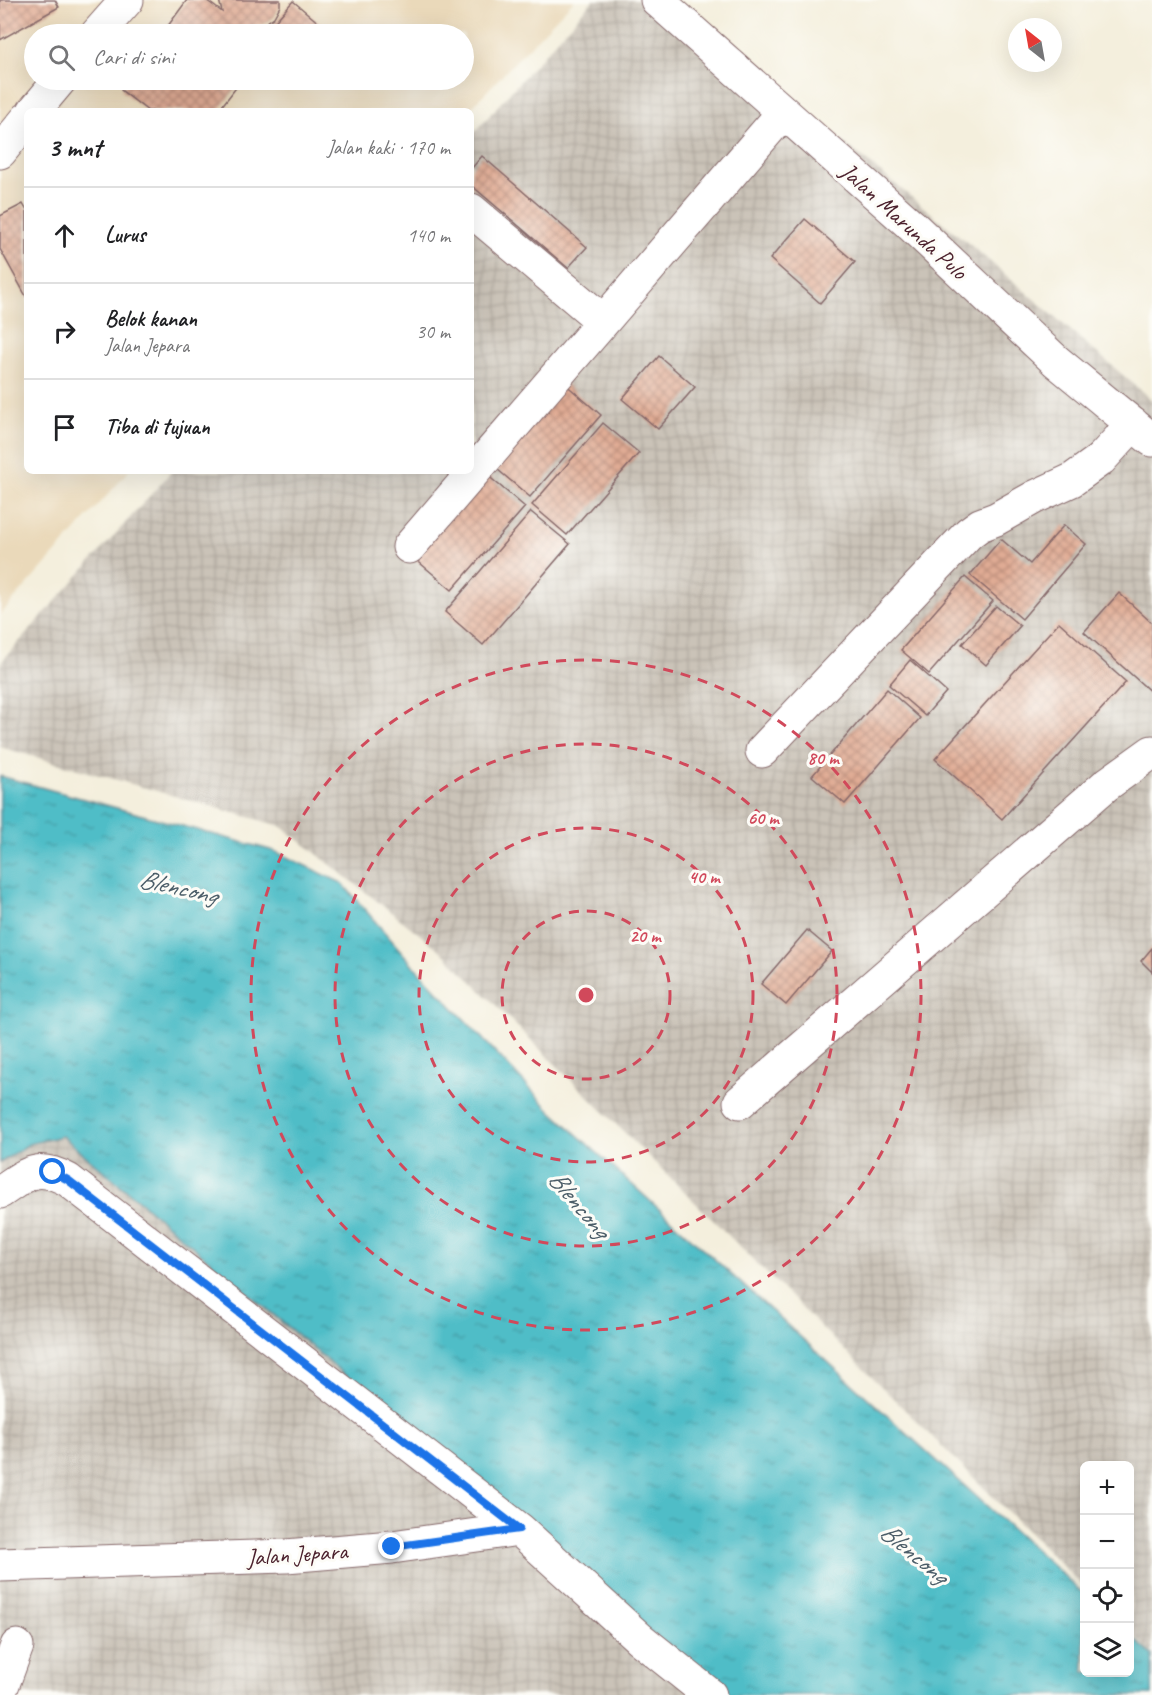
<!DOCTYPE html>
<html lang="id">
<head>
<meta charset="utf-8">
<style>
  :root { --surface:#fff; --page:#f2f2f2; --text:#202124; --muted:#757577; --line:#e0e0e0 }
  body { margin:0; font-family:Caveat,sans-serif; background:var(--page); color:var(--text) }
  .controls { position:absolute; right:18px; bottom:18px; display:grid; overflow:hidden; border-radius:9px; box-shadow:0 6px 24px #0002 }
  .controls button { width:54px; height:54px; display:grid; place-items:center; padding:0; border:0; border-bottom:2px solid var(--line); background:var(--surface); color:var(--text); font:30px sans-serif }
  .compass { position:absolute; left:1008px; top:18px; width:54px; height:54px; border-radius:50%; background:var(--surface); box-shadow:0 6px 24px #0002; rotate:329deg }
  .stop { position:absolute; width:18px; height:18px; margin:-14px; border:4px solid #1a73e8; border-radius:50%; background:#fff }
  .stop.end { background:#1a73e8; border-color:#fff; box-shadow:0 2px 6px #0008 }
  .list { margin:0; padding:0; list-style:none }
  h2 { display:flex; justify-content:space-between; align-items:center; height:78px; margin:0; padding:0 24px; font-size:26px }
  h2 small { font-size:20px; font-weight:400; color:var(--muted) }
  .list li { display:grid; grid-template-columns:39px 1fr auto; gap:18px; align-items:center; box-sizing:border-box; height:96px; padding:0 24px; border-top:2px solid var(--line) }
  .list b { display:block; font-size:22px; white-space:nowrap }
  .list p { margin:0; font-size:20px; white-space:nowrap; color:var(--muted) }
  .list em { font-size:20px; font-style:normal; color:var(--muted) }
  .icon { flex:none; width:33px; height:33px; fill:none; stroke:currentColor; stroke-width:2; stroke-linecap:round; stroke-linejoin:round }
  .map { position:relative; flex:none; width:1152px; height:1695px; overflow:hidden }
  .search { position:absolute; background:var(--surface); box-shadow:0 6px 24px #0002; left:24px; top:24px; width:450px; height:66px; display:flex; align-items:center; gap:15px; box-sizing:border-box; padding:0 21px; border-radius:33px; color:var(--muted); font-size:22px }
  .panel { position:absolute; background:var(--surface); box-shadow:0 6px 24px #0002; left:24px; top:108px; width:450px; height:366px; border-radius:9px }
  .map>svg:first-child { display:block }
</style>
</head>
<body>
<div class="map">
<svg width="1152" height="1695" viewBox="0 0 1152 1695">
  <defs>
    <pattern id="industrial-grid" width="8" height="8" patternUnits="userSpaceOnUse" patternTransform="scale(1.5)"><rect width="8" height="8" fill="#cac3b8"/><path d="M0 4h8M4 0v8" fill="none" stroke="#afa79e"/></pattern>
    <pattern id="water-ripples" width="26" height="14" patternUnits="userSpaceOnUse" patternTransform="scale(1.5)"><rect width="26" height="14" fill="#4fbdc7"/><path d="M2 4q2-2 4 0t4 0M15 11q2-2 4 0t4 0" fill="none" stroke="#4499a2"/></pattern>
    <pattern id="building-cross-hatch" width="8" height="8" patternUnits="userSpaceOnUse" patternTransform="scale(1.5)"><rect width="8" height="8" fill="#e0ac94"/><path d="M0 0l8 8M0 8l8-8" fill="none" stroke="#b88b79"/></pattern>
  </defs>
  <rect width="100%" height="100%" fill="#fdfcf7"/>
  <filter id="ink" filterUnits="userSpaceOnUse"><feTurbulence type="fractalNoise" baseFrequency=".0167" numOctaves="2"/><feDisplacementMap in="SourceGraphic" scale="12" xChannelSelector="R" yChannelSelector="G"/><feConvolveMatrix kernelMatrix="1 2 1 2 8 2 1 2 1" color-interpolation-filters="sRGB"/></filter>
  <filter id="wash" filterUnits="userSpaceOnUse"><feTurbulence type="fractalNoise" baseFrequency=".008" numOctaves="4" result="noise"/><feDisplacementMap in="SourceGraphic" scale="24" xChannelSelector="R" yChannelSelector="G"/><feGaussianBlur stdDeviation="1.35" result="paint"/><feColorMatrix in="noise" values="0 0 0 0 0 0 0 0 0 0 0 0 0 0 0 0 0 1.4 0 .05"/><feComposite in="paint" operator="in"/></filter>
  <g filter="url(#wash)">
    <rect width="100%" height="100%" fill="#f4efdd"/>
    <path fill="#ead9ba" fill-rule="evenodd" d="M0,0H574L468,111H27V471H129L0,615ZM34,34H464V80H34Z"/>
    <path fill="url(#industrial-grid)" d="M593,0H668L974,248L1152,400V1654L1130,1631V1466H1084V1587L441,951L281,826L0,747V664L2,661L172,471H471V136Z
      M62,1136L723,1695H0V1163L29,1144Z"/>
    <path fill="url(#water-ripples)" stroke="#4c6e79" stroke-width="1.5" d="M0,776L274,851L342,883L413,965L551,1111L1084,1594V1672H1130V1635L1152,1655V1695H723L62,1136L29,1144L0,1163Z"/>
    <g id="blocks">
      <path fill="url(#building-cross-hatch)" d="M0,0H55L59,7L0,40Z
        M187,0H206L222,12L219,0H280V6L274,17L264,24L252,27L241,26L253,34H162Z
        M293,1L320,24L311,34H264Z
        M129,80H242L218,111H148L121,90Z
        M482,156L587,247L568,268L471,185V169Z
        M23,204L27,211V298L0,249V216Z
        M805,219L855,262L820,303L770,259Z
        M659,356L695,387L658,429L622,399Z
        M563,382L601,415L530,497L491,464Z
        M603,423L639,453L567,535L532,505Z
        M486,474L525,507L452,590L414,558Z
        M531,512L570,544L483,645L445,612Z
        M1064,525L1086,544L1022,619L970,575L1001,539L1030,564Z
        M965,577L993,601L929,674L901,650Z
        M1119,593L1152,623V693L1084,632Z
        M996,606L1020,626L986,665L962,644Z
        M1059,622L1126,682L1002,819L935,759Z
        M910,660L946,692L925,716L889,685Z
        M887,689L920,718L845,804L812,776Z
        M807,930L832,951L786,1005L761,984Z
        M1152,948V972L1141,961Z"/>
    </g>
  </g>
  <g filter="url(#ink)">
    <use href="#blocks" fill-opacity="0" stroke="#866869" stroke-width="1.5"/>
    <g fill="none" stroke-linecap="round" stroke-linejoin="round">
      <defs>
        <path id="minor" d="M657,0L910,224L1056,361L1152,440
          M97,34L127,0
          M34,111L60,80
          M0,152L27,119
          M471,210L603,321
          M409,547L783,113
          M762,751L969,533L980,525L996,519L1035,497L1072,480L1101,459L1133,424
          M740,1102L1106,785L1152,752
          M0,1192C27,1174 36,1163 68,1180L519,1529
          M0,1565L286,1556L392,1547L519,1529L640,1639L710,1695
          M0,1692L17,1646"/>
      </defs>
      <use href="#minor" stroke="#866869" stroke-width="35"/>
      <use href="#minor" stroke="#fff" stroke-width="33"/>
    </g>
  </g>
  <g fill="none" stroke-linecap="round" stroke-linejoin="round" filter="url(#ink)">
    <path stroke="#1a73e8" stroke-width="8" d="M53,1172L68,1180L519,1529L392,1547"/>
  </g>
  <g fill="none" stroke="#d1495b" stroke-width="3" stroke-dasharray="10 8">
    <circle cx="586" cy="995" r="84"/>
    <circle cx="586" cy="995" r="167"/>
    <circle cx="586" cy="995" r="251"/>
    <circle cx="586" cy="995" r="335"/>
  </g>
  <g text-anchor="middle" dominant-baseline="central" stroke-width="6" stroke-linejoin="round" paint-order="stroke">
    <g font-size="24" fill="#4a1f2b" stroke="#fdfcf7">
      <text transform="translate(904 221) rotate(42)">Jalan Marunda Pulo</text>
      <text transform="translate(297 1554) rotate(-4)">Jalan Jepara</text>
    </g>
    <g font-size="26" font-style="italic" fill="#4c5e69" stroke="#fdfcf7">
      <text transform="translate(178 887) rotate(13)">Blencong</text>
      <text transform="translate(579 1204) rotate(50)">Blencong</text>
      <text transform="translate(914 1553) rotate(40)">Blencong</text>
    </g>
  </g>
  <circle cx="586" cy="995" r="9" fill="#d1495b" stroke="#fdfcf7" stroke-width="3"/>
  <g font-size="18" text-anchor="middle" font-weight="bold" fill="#d1495b" stroke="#fdfcf7" stroke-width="6" stroke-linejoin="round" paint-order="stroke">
    <text x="823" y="764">80 m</text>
    <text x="763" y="824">60 m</text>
    <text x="704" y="883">40 m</text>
    <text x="645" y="942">20 m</text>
  </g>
</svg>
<div class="controls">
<button>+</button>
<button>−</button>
<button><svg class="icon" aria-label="locate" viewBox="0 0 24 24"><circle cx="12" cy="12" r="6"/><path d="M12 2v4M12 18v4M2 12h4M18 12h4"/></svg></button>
<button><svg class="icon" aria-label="layers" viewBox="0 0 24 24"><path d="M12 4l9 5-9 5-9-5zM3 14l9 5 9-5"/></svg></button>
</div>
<svg class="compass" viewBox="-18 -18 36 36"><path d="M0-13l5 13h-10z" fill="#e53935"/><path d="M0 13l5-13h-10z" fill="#757577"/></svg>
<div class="stop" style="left:53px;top:1172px"></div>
<div class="stop end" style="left:392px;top:1547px"></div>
<div class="search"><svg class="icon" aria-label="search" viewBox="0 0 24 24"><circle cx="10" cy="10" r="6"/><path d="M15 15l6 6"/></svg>Cari di sini</div>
<section class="panel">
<h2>3 mnt<small>Jalan kaki · 170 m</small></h2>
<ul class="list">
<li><svg class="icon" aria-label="ahead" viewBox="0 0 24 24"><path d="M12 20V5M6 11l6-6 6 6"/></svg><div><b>Lurus</b></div><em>140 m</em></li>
<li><svg class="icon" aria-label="right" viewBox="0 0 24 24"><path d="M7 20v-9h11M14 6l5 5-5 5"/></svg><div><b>Belok kanan</b><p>Jalan Jepara</p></div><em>30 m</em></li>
<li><svg class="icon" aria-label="arrive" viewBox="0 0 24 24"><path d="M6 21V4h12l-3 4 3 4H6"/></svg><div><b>Tiba di tujuan</b></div></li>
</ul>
</section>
</div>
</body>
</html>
